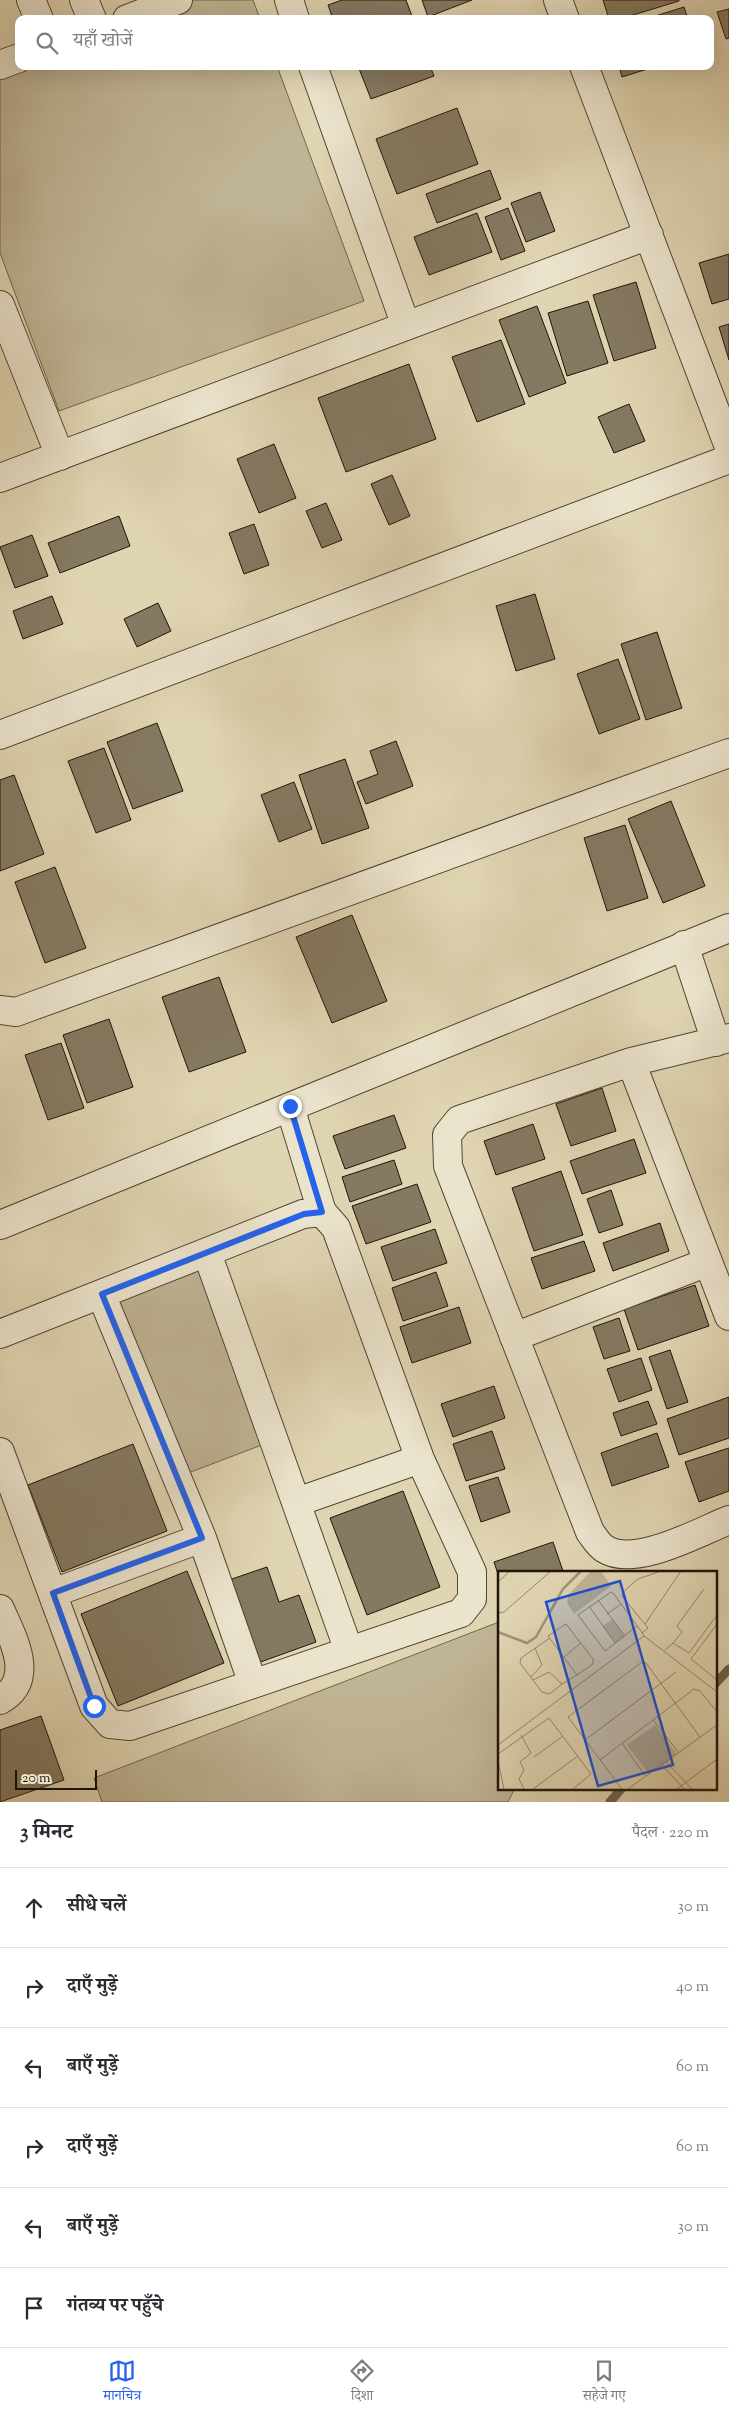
<!DOCTYPE html>
<html lang="hi">
<head>
<meta charset="utf-8">
<style>
  :root { --surface:#fff; --page:#f2f2f3; --text:#2b2b33; --muted:#7c7c81; --line:#e1e1e2; --accent:#2563eb }
  body { margin:0; font-family:"Sorts Mill Goudy","Noto Serif Devanagari",serif; background:var(--page); color:var(--text) }
  .scale { position:absolute; left:15px; bottom:12px; width:82px; box-sizing:border-box; padding-left:5px; border:2px solid #20150a; border-top:0; font-size:14px; line-height:18px; white-space:nowrap; color:#20150a; -webkit-text-stroke:4px #ebe4cd; paint-order:stroke }
  .stop { position:absolute; width:15px; height:15px; margin:-11px; border:4px solid #2563eb; border-radius:50%; background:#fff }
  .stop.end { background:#2563eb; border-color:#fff; box-shadow:0 1px 5px #0008 }
  .list { margin:0; padding:0; list-style:none }
  h2 { display:flex; justify-content:space-between; align-items:center; height:65px; margin:0; padding:0 20px; font-size:21px }
  h2 small { font-size:16px; font-weight:400; color:var(--muted) }
  .list li { display:grid; grid-template-columns:32px 1fr auto; gap:15px; align-items:center; box-sizing:border-box; height:80px; padding:0 20px; border-top:1px solid var(--line) }
  .list b { display:block; font-size:19px; white-space:nowrap }
  .list em { font-size:16px; font-style:normal; color:var(--muted) }
  .icon { flex:none; width:28px; height:28px; fill:none; stroke:currentColor; stroke-width:2; stroke-linecap:round; stroke-linejoin:round }
  .map { position:relative; flex:none; width:729px; height:1802px; overflow:hidden }
  .search { position:absolute; background:var(--surface); box-shadow:0 5px 20px #0002; left:15px; right:15px; top:15px; height:55px; display:flex; align-items:center; gap:12px; box-sizing:border-box; padding:0 18px; border-radius:10px; color:var(--muted); font-size:19px }
  .sheet { height:545px; background:var(--surface) }
  nav { display:flex; justify-content:space-around; align-items:center; box-sizing:border-box; height:70px; border-top:1px solid var(--line); background:var(--surface); font-size:14px; color:var(--muted) }
  nav a { display:grid; justify-items:center; gap:2px }
  nav .on { color:var(--accent) }
  .map>svg:first-child { display:block }
</style>
</head>
<body>
<div class="map">
<svg width="729" height="1802" viewBox="0 0 729 1802">
  <rect width="100%" height="100%" fill="#e0d5b2"/>
  <filter id="stains"><feTurbulence type="fractalNoise" baseFrequency=".004" numOctaves="4"/><feColorMatrix values="0 0 0 0 .2 0 0 0 0 .09 0 0 0 0 .02 0 0 0 .5 -.17"/></filter>
  <radialGradient id="worn" r=".72"><stop offset=".6" stop-color="#630" stop-opacity="0"/><stop offset="1" stop-color="#630" stop-opacity=".3"/></radialGradient>
  <path fill="#bfb495" stroke="#706450" d="M178,0H253L260,19H127Z
    M0,65L277,66L364,301L59,411L0,253Z
    M203,1249L275,1440L175,1478L102,1286Z
    M499,1622V1788H515L508,1802H102L94,1778Z"/>
  <g fill="none" stroke-linecap="round" stroke-linejoin="round">
    <path stroke="#6c614d" stroke-width="9" d="M715,1684L729,1669
      M610,1802L622,1788"/>
  </g>
  <path fill="#847961" stroke="#20150a" d="M342,0H406L413,19H333L328,5Z
    M422,0H472L428,17Z
    M603,0H679V1L620,19H609Z
    M684,7L688,19H646Z
    M729,9V38L726,39L717,12Z
    M358,66H430L434,76L371,99Z
    M619,66H657L622,77Z
    M457,108L478,164L397,194L376,139Z
    M490,170L501,199L437,223L426,194Z
    M540,192L555,231L526,242L511,203Z
    M508,208L525,251L501,260L485,217Z
    M477,213L492,252L429,275L414,237Z
    M729,254V299L712,304L699,263Z
    M636,282L656,348L614,361L593,295Z
    M588,301L608,363L567,376L548,313Z
    M537,306L566,383L529,397L499,320Z
    M729,324V360L719,327Z
    M501,340L525,404L477,422L452,357Z
    M409,364L436,439L346,472L318,398Z
    M629,404L645,441L614,453L598,417Z
    M274,444L296,498L259,513L237,459Z
    M392,475L410,516L389,525L371,484Z
    M326,503L342,540L322,548L306,511Z
    M119,516L130,546L60,573L48,543Z
    M254,524L269,565L244,574L229,533Z
    M32,535L48,576L15,588L0,547Z
    M535,594L555,659L516,671L496,606Z
    M52,596L63,624L23,639L13,611Z
    M158,603L171,631L137,647L124,619Z
    M657,632L682,708L646,720L621,644Z
    M618,659L640,719L599,734L577,674Z
    M157,723L183,791L133,809L107,742Z
    M396,741L413,786L366,804L357,782L378,774L370,751Z
    M104,748L131,820L96,833L68,761Z
    M345,759L369,828L322,844L299,775Z
    M14,775L44,854L0,871V780Z
    M294,782L312,829L279,842L261,795Z
    M671,801L705,886L663,903L628,819Z
    M625,825L648,898L607,911L584,838Z
    M55,867L86,948L45,963L15,882Z
    M352,915L387,1001L332,1023L296,937Z
    M219,977L246,1052L189,1072L162,997Z
    M109,1019L133,1087L87,1103L63,1035Z
    M61,1043L84,1108L48,1120L25,1055Z
    M602,1088L616,1131L571,1146L556,1104Z
    M394,1115L406,1148L345,1169L333,1136Z
    M533,1124L545,1159L496,1175L484,1141Z
    M634,1139L646,1173L582,1194L570,1161Z
    M394,1160L402,1184L350,1202L342,1177Z
    M561,1171L583,1235L534,1251L512,1188Z
    M417,1184L431,1222L366,1244L352,1206Z
    M611,1190L623,1225L599,1233L587,1199Z
    M660,1223L669,1251L613,1271L603,1243Z
    M435,1229L447,1263L393,1281L381,1247Z
    M584,1241L595,1271L542,1289L531,1258Z
    M436,1272L448,1306L403,1321L392,1288Z
    M695,1285L709,1326L638,1350L624,1309Z
    M459,1307L471,1343L412,1363L400,1327Z
    M619,1318L630,1351L604,1359L593,1327Z
    M670,1350L688,1402L667,1409L649,1357Z
    M641,1358L652,1390L619,1402L607,1369Z
    M494,1386L505,1418L453,1437L441,1404Z
    M729,1397V1438L679,1455L667,1419Z
    M648,1401L657,1424L621,1436L613,1413Z
    M492,1431L505,1469L466,1481L453,1444Z
    M657,1433L669,1467L612,1486L601,1453Z
    M133,1444L167,1531L62,1572L28,1485Z
    M729,1448V1491L699,1502L685,1462Z
    M498,1477L510,1512L481,1522L469,1486Z
    M403,1491L440,1587L367,1615L330,1518Z
    M553,1542L563,1571L499,1572V1577L494,1562Z
    M267,1567L279,1602L299,1595L316,1642L255,1664L226,1581Z
    M187,1571L224,1663L118,1706L81,1614Z
    M41,1716L64,1780L0,1802V1730Z"/>
  <g fill="none" stroke-linecap="round" stroke-linejoin="round">
    <defs>
      <path id="minor" d="M31,0L39,19
        M84,0L92,19
        M289,0L295,19
        M558,0L565,19
        M127,19L178,0
        M0,65L19,58
        M313,66L406,326
        M584,66L729,447
        M0,305L60,456
        M0,478L649,235
        M0,735L729,459
        M684,945L716,1042
        M0,1010L16,1012L729,753
        M729,1038L631,1062L459,1120L447,1135L448,1166L590,1532C594,1537 599,1546 605,1549C635,1568 699,1532 729,1520
        M631,1062L729,1316
        M290,1107L322,1212
        M207,1253L349,1651
        M101,1294L202,1538L253,1684
        M0,1334L303,1214L322,1212L336,1228L420,1459L472,1572V1599L461,1613L130,1726L110,1724L94,1706L0,1452
        M514,1337L708,1262
        M297,1502L420,1459
        M53,1593L202,1538
        M0,1609C12,1637 37,1679 0,1700"/>
      <path id="tertiary" d="M0,1225L729,928"/>
    </defs>
    <use href="#minor" stroke="#504534" stroke-width="30"/>
    <use href="#tertiary" stroke="#504534" stroke-width="30"/>
    <use href="#minor" stroke="#ebe4cd" stroke-width="28"/>
    <use href="#tertiary" stroke="#ebe4cd" stroke-width="28"/>
  </g>
  <g fill="none" stroke-linecap="round" stroke-linejoin="round">
    <path stroke="#2563eb" stroke-width="6" d="M94,1706L53,1593L202,1538L102,1294L304,1214L322,1212L290,1106"/>
  </g>
  <g transform="translate(498 1571)">
    <rect width="219" height="219" fill="#e0d5b2"/>
    <path d="M93,0H103L113,15L76,43L69,32L71,23ZM114,48L127,66L118,72L105,55ZM157,154L179,183L151,203L129,174Z" fill="#bfb495"/>
    <path fill="none" stroke="#9f9479" stroke-width="2.5" d="M0,61L29,72L38,66L65,18L83,0"/>
    <path fill="none" stroke="#93886f" stroke-width="1" d="M0,11L12,0M100,29L127,65M91,35L117,72M0,42L6,41L53,0M109,43L123,33M147,53L183,0M219,53L193,88L219,109M139,55L107,80L80,44L113,21L115,22L143,60L146,65M144,62L150,57L124,25L125,21L140,8L163,0M52,67L23,87L22,92L44,121L51,123L54,121L64,113L79,104L95,93V88L68,53L50,65L79,104M175,72L184,61L179,55L206,18M167,79L175,72L191,82L219,44M66,86L83,72M33,106L44,94L37,77M35,109L51,101L64,113M155,149L181,182M23,164L33,182L22,191L26,199L21,208L26,218M87,169L178,101M124,172L148,206M0,174L146,65L219,121M0,183L51,147L93,203L75,218M36,186L65,165M102,189L196,118L202,120L219,141M0,190L6,218M168,191L194,218M164,194L186,218M35,218L80,185M124,218L70,146L144,91L148,92L202,166M130,218L219,154M179,218L219,188"/>
    <path fill="#1d4ed8" fill-opacity="0.15" stroke="#1d4ed8" stroke-width="2.5" d="M122,10L175,194L100,215L48,31Z"/>
    <rect width="219" height="219" fill="none" stroke="#20150a" stroke-width="2.5"/>
  </g>
  <rect width="100%" height="100%" filter="url(#stains)"/>
  <rect width="100%" height="100%" fill="url(#worn)"/>
</svg>
<div class="scale">20 m</div>
<div class="stop" style="left:94px;top:1706px"></div>
<div class="stop end" style="left:290px;top:1106px"></div>
<div class="search"><svg class="icon" aria-label="search" viewBox="0 0 24 24"><circle cx="10" cy="10" r="6"/><path d="M15 15l6 6"/></svg>यहाँ खोजें</div>
</div>
<section class="sheet">
<h2>3 मिनट<small>पैदल · 220 m</small></h2>
<ul class="list">
<li><svg class="icon" aria-label="ahead" viewBox="0 0 24 24"><path d="M12 20V5M6 11l6-6 6 6"/></svg><div><b>सीधे चलें</b></div><em>30 m</em></li>
<li><svg class="icon" aria-label="right" viewBox="0 0 24 24"><path d="M7 20v-9h11M14 6l5 5-5 5"/></svg><div><b>दाएँ मुड़ें</b></div><em>40 m</em></li>
<li><svg class="icon" aria-label="left" viewBox="0 0 24 24"><path d="M17 20v-9H6M10 6l-5 5 5 5"/></svg><div><b>बाएँ मुड़ें</b></div><em>60 m</em></li>
<li><svg class="icon" aria-label="right" viewBox="0 0 24 24"><path d="M7 20v-9h11M14 6l5 5-5 5"/></svg><div><b>दाएँ मुड़ें</b></div><em>60 m</em></li>
<li><svg class="icon" aria-label="left" viewBox="0 0 24 24"><path d="M17 20v-9H6M10 6l-5 5 5 5"/></svg><div><b>बाएँ मुड़ें</b></div><em>30 m</em></li>
<li><svg class="icon" aria-label="arrive" viewBox="0 0 24 24"><path d="M6 21V4h12l-3 4 3 4H6"/></svg><div><b>गंतव्य पर पहुँचे</b></div></li>
</ul>
</section>
<nav>
<a class="on"><svg class="icon" aria-label="map" viewBox="0 0 24 24"><path d="M3 6l6-2 6 2 6-2v14l-6 2-6-2-6 2zM9 4v14M15 6v14"/></svg>मानचित्र</a>
<a><svg class="icon" aria-label="directions" viewBox="0 0 24 24"><path d="M12 3l9 9-9 9-9-9zM9 14v-3h6M13 9l2 2-2 2"/></svg>दिशा</a>
<a><svg class="icon" aria-label="saved" viewBox="0 0 24 24"><path d="M7 4h10v16l-5-4-5 4z"/></svg>सहेजे गए</a>
</nav>
</body>
</html>
